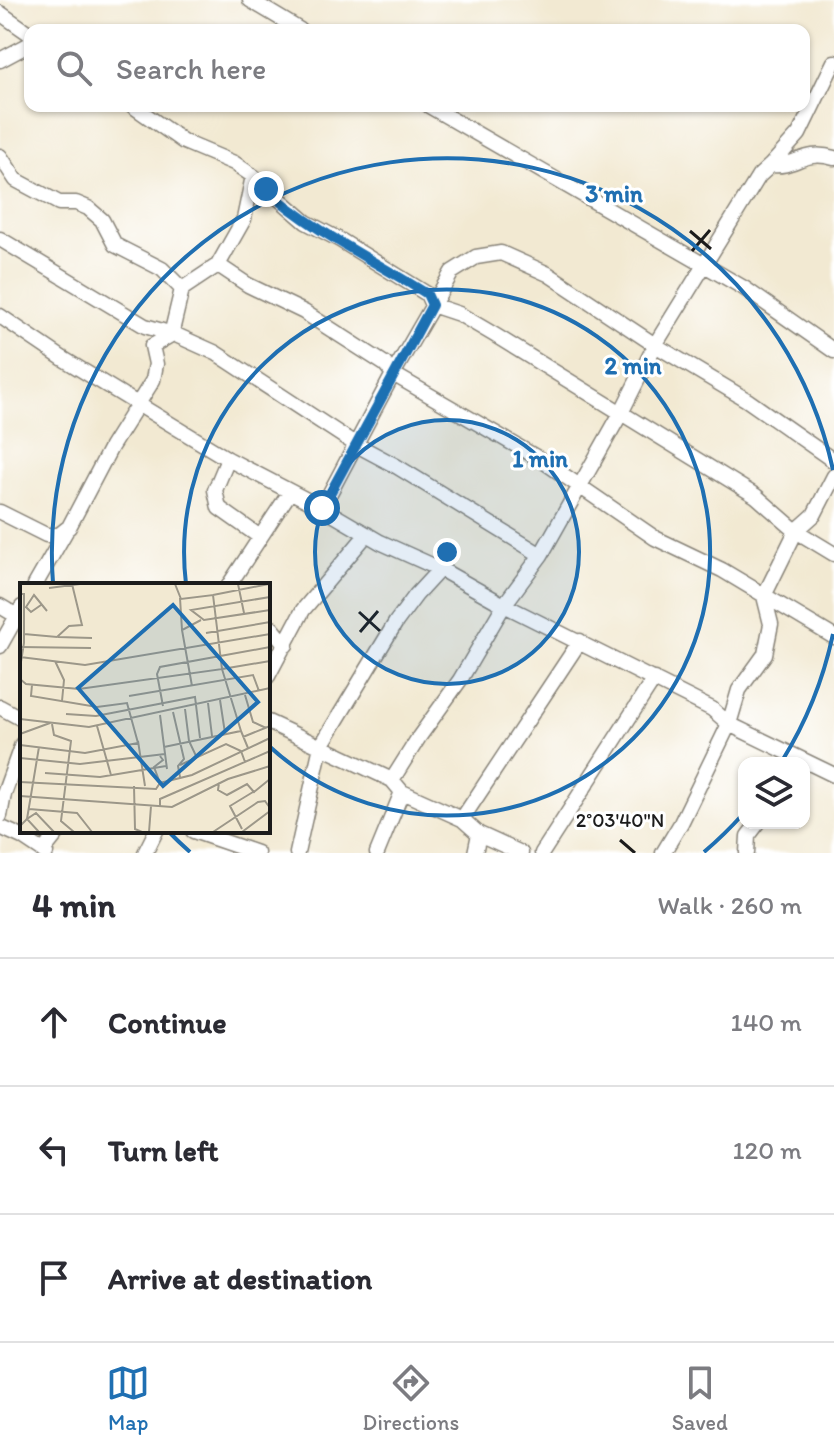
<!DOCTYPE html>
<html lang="en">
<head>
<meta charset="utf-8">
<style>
  :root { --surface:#fff; --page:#f2f2f3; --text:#2b2b33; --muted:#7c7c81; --line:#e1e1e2; --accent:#1f6fb2 }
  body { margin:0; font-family:Itim,sans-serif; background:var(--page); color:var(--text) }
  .controls { position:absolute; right:24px; bottom:24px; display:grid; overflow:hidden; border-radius:16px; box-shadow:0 2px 6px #0004 }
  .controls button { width:72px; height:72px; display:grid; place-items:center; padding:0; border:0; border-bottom:2px solid var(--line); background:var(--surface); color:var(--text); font:40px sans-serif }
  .stop { position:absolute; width:24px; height:24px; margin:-18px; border:6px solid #1f6fb2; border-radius:50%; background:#fff }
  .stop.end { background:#1f6fb2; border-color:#fff; box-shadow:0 2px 8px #0008 }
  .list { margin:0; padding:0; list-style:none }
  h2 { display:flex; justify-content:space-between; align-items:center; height:104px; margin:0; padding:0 32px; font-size:34px }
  h2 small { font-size:26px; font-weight:400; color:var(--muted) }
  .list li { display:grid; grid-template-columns:52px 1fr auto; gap:24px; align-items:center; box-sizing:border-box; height:128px; padding:0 32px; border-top:2px solid var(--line) }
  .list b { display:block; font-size:30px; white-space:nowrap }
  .list em { font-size:26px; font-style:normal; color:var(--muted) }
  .icon { flex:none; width:44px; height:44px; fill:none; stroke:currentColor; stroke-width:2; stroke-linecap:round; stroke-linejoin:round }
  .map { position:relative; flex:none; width:834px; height:853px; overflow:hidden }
  .search { position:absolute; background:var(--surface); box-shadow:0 2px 6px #0004; left:24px; right:24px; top:24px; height:88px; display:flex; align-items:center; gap:20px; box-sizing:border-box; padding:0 28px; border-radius:16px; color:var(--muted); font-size:30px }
  .sheet { height:488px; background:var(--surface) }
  nav { display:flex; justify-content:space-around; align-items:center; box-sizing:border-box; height:112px; border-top:2px solid var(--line); background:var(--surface); font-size:22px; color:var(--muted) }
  nav a { display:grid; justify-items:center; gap:4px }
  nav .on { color:var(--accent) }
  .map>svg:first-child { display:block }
</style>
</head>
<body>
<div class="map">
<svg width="834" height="853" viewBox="0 0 834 853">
  <rect width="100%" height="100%" fill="#fff"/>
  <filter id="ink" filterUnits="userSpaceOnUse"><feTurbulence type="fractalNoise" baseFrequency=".0125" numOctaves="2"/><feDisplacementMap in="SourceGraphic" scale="16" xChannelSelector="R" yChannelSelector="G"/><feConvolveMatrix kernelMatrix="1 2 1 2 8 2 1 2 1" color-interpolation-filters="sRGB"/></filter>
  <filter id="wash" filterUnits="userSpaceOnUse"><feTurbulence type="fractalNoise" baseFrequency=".006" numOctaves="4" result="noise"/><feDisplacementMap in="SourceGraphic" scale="32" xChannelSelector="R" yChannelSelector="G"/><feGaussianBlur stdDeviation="1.8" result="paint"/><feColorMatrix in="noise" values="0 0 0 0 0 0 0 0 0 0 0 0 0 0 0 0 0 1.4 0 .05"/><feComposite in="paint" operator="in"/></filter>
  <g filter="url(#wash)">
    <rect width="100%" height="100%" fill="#f2e9d2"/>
  </g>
  <g filter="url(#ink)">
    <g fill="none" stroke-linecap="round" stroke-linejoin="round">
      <defs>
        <path id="minor" d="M250,0L300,30
          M0,13L30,34
          M0,60L30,44
          M133,106L184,142L234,163L253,176L306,222L340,240L427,294L432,305L459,314L493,334L756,496L796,531L764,596L771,624L765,654L739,690L729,724L681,823L663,853
          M429,106L744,288L834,351
          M0,156L16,180L59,203H76L88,208L102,220L115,245L162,269L182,289L171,335L152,346L156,364L153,380L111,447L69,527L59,535H46L0,512
          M771,165L799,134L834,62
          M0,239L145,326L176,335L216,353L355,444L396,466L541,555L504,605L460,680L419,737L392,780
          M218,265L248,285L304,312L385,364L393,374L543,461L655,538L722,570L834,637
          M182,289L218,265L244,219L253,176
          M0,316L62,358L228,459L322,508L380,542L440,569L504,605L712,709L729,724L834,775
          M228,459L215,490L219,508L260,537
          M834,476L814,515L796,531L834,554
          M322,508L393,374L452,272L476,257L501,253L548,274L655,345L747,400L834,461
          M541,555L621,413L655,345L759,176L771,165C796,168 803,149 834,158
          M35,585L66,531
          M229,585L290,492
          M0,606L22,619
          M268,628H272L286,645
          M0,646L22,607
          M268,676L303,610L367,534
          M0,707L22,719
          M268,722L392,780L402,792L462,819L479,834L521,853
          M0,816L4,794L22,744
          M462,819L580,641
          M0,827L22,837L46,853
          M193,831L257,853
          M43,851L59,831
          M145,853L156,831
          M297,853L321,746L396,622L416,595L440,569
          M377,853L402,792
          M475,853L479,834
          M542,853L654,679
          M747,853L748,836L758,823"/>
      </defs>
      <use href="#minor" stroke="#878277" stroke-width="17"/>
      <use href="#minor" stroke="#fff" stroke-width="14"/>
    </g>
  </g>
  <g fill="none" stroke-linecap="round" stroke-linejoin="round" filter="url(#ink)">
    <path stroke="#1f6fb2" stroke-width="10" d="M266,189C313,231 373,260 427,294L432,305L322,508"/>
  </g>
  <path fill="none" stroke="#1c1c1c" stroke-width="3" d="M690,231L711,249M692,251L710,230M359,612L380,631M360,632L378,611M620,840L635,853"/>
  <circle cx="447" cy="552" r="132" fill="#1f6fb2" fill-opacity=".12"/>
  <g fill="none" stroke="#1f6fb2" stroke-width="4">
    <circle cx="447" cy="552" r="132"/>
    <path d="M186 584A263 263 0 1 1 269 746"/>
    <path d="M833 634A395 395 0 0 1 782 761M743 814A395 395 0 0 1 704 852M190 852A395 395 0 0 1 168 831M53 583A395 395 0 0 1 833 470"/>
  </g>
  <g transform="translate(20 583)">
    <rect width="250" height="250" fill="#f2e9d2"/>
    <path fill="none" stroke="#9c9789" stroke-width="2" d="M155,1L161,16L193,12L202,86L250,78M218,1L224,30M29,5L60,1M0,11H4V60L0,85M193,12L249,1M250,14L171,27L184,37L250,27M160,15L162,47M21,22L11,29L6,24L14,12L27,28M186,50L250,39M4,51L37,54L49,43L62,42L52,1M38,54L72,55M0,64L71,65M0,74L65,82L250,51M35,78L44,97L42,118M0,96L6,101L59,106L202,86L221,148M172,103L162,47L181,37M225,112L233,139L246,145M109,113L233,92L239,108M200,117L205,150M188,120L192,153M143,123L137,91L140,84L250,64M165,126L169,158L177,175M153,129L164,176L158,183L160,194M46,131L76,133L175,114L180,155M140,132L147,186M0,136L69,144L250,105M32,141L34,152L51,158L41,238L54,249M77,143L91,192M0,151L30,140M223,154L250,143M118,158L125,203M0,162L65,170L118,160L107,120L77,124L11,113L12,102M144,164L221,148L228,165M0,175L60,181L145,171M160,182L206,161L221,168L225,179M25,190L80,194L146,183M0,199L136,206L140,200L172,192L250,155M140,200L134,184L143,177L140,173M199,200L198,207L207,212L227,201L234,209L250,196M114,203L115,246L122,249M0,213L152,224L208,196L250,183M140,224V216L250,168M9,226L57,230L72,249M0,243L7,236L19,164M222,246L210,223L233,209M19,249L7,236L16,230L34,249M129,249L131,223M193,249L238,219L245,218L250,225M222,249L250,228"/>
    <path fill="#1f6fb2" fill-opacity="0.15" stroke="#1f6fb2" stroke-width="4" d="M153,22L238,119L143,203L58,105Z"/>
    <rect width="250" height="250" fill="none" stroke="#1c1c1c" stroke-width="4"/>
  </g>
  <g font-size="20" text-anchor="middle" fill="#1c1c1c" stroke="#fff" stroke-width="6" stroke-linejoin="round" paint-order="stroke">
    <text x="620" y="827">2°03'40"N</text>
  </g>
  <circle cx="447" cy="552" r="12" fill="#1f6fb2" stroke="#fff" stroke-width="4"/>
  <g font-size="24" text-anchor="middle" font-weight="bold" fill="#1f6fb2" stroke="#fff" stroke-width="6" stroke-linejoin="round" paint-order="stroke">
    <text x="614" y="202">3 min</text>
    <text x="633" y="374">2 min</text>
    <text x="540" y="467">1 min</text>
  </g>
</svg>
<div class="controls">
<button><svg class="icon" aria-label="layers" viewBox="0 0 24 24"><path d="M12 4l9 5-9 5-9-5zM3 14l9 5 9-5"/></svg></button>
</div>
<div class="stop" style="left:322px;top:508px"></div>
<div class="stop end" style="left:266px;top:189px"></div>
<div class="search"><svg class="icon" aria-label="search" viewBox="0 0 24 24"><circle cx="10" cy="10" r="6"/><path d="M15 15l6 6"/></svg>Search here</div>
</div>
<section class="sheet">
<h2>4 min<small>Walk · 260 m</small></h2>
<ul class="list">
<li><svg class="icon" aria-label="ahead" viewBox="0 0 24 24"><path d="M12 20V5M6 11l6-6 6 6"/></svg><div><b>Continue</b></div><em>140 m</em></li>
<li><svg class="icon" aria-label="left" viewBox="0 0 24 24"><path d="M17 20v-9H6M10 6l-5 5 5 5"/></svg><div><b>Turn left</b></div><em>120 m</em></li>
<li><svg class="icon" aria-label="arrive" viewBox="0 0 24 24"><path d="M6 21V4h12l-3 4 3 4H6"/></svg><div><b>Arrive at destination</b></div></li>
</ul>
</section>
<nav>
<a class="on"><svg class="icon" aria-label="map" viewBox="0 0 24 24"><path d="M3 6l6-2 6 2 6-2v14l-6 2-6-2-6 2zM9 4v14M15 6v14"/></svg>Map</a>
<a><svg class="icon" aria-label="directions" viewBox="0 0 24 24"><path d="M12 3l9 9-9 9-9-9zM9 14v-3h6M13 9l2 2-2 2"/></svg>Directions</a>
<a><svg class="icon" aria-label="saved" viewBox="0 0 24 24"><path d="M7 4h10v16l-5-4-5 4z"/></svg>Saved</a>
</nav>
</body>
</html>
